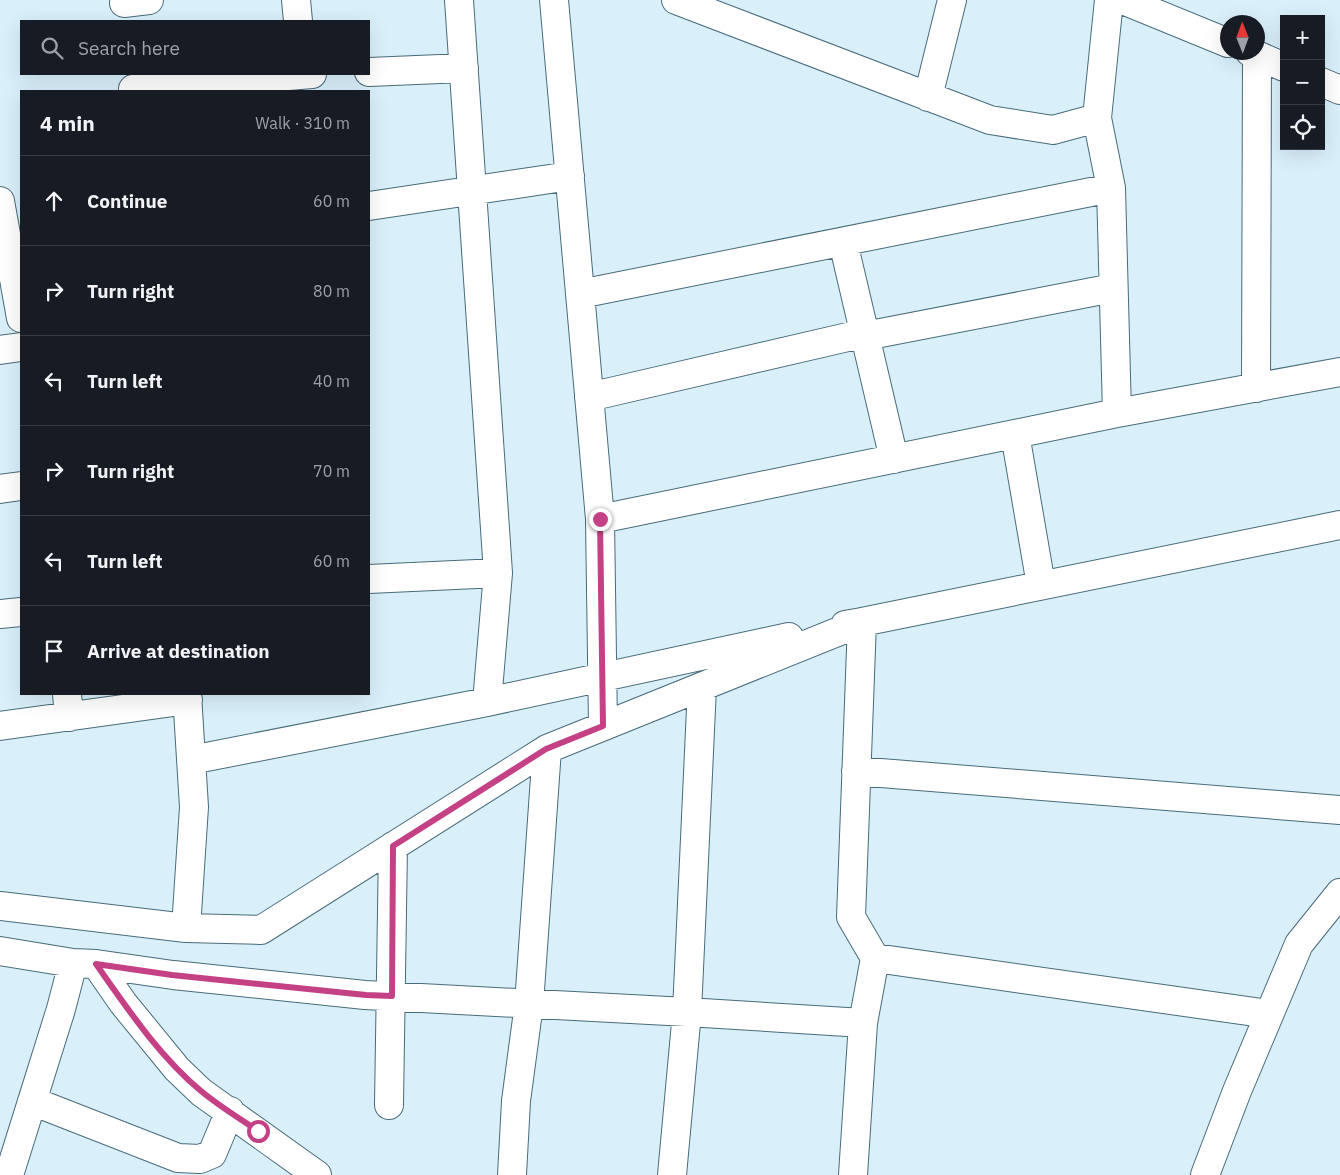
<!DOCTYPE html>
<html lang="en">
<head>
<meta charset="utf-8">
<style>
  :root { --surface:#171b24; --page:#242831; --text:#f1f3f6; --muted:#9ea1a6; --line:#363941 }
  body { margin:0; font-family:"IBM Plex Sans",sans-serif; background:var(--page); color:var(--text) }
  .controls { position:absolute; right:15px; top:15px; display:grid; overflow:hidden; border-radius:0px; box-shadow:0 5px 20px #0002 }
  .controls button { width:45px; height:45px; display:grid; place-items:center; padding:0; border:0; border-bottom:1px solid var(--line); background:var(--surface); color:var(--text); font:25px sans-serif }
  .compass { position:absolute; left:1220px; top:15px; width:45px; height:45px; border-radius:50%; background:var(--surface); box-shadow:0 5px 20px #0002; rotate:359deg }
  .stop { position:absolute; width:15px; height:15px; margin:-11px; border:4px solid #c54185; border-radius:50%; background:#fff }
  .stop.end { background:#c54185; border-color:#fff; box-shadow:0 1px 5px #0008 }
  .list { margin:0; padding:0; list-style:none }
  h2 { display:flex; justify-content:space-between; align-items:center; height:65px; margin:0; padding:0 20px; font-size:21px }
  h2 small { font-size:16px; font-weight:400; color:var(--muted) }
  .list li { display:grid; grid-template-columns:32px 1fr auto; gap:15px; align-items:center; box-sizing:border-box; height:90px; padding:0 20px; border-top:1px solid var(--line) }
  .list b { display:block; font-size:19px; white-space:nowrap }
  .list em { font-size:16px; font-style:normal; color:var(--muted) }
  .icon { flex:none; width:28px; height:28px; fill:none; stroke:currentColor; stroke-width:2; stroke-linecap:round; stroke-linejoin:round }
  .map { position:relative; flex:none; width:1340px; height:1175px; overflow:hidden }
  .search { position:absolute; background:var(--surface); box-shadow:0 5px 20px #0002; left:20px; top:20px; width:350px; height:55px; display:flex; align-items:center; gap:12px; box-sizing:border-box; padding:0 18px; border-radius:0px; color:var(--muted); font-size:19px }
  .panel { position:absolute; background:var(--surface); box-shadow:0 5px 20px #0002; left:20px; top:90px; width:350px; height:605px; border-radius:0px }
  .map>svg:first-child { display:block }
</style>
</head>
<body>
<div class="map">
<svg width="1340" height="1175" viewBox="0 0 1340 1175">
  <rect width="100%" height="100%" fill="#d9f0fb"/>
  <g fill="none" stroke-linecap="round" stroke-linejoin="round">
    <defs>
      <path id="street" d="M296,0L298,21
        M459,0L498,573L487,702
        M554,0L600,519L603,726
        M676,0L990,120L1053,130L1097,118
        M1109,0L1097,118L1111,188L1117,413
        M1123,0L1228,43
        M124,3L149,0
        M1250,52L1284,67
        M369,72L464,68
        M1321,82L1340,90
        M133,89L312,74
        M928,97L952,0
        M0,201L21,318
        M369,206L570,176
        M843,242L894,459
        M580,294L1111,188
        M865,336L1113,288
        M0,350L21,347
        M1256,388L1257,56
        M589,397L865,333
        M1015,434L1041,585
        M0,489L21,486
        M600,519L1117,413L1340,372
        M369,579L498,573
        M0,614L21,612
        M845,625L862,622L851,917L875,958L863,1023L853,1175
        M67,694L69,717
        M0,726L188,700
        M191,760L487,702L789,637
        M856,771L1340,810
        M0,906L186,928L261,930L547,749L862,622L1340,525
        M186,928L194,807L187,694
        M0,951L73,963L96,964L173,975L365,995L687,1012L863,1023
        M875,958L1269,1014
        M96,964L123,1003L177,1069L201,1092L317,1175
        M32,1101L178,1158L200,1159L212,1154L230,1111
        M389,1105L393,846
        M9,1175L61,1009L73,963
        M512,1175L516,1101L529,1004L547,749
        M672,1175L687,1012L702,687"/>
      <path id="secondary" d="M1205,1175L1237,1091L1299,944L1340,893"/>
    </defs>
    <use href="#street" stroke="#486b7a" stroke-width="30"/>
    <use href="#secondary" stroke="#486b7a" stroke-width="30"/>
    <use href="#street" stroke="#fff" stroke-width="28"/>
    <use href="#secondary" stroke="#fff" stroke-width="28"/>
  </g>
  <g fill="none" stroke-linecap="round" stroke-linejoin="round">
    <path stroke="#c54185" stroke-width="6" d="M258,1131C239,1118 219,1106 201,1091C159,1056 127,1008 96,964L172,975L366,995L392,996L393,846L546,749L603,726L600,519"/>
  </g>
</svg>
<div class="controls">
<button>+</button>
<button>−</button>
<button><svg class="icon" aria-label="locate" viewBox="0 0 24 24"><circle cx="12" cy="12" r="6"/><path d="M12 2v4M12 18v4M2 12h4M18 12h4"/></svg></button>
</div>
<svg class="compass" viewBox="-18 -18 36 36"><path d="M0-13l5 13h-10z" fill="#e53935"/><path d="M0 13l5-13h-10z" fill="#9ea1a6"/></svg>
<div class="stop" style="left:258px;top:1131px"></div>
<div class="stop end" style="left:600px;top:519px"></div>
<div class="search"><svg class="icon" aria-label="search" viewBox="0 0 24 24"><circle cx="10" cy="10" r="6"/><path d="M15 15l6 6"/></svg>Search here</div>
<section class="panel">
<h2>4 min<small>Walk · 310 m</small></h2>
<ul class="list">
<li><svg class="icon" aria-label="ahead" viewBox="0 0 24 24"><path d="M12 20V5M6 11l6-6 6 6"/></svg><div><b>Continue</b></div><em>60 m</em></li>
<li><svg class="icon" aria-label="right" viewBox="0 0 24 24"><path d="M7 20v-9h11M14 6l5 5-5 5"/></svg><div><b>Turn right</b></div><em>80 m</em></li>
<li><svg class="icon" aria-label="left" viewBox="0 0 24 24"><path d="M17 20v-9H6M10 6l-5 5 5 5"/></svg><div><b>Turn left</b></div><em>40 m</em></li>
<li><svg class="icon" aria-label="right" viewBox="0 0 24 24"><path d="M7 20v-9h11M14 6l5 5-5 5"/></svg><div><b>Turn right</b></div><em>70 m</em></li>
<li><svg class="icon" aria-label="left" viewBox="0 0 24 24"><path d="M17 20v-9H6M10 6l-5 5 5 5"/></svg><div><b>Turn left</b></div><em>60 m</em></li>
<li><svg class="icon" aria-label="arrive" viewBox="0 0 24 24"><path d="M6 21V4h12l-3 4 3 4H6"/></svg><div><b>Arrive at destination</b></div></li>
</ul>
</section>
</div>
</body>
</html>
